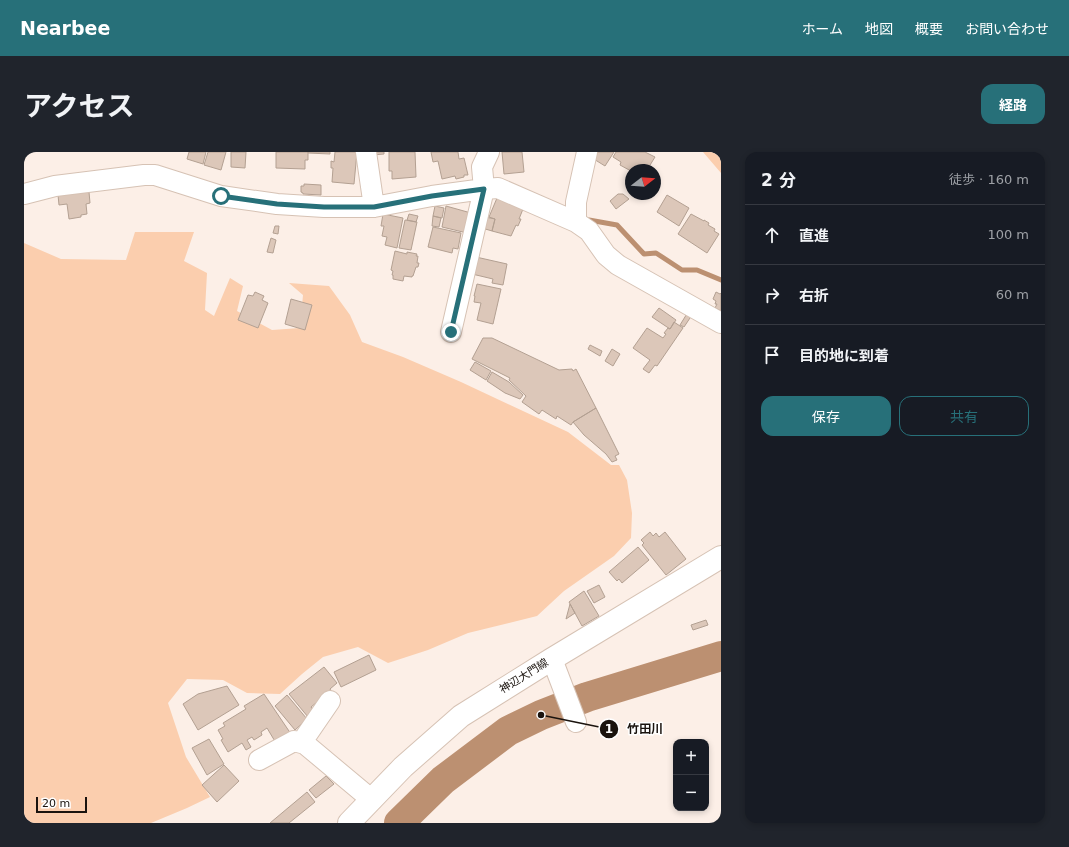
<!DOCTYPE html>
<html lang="ja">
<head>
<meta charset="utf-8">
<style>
  :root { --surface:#171b24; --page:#20242c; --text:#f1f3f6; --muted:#9ea1a6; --line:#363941; --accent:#277079 }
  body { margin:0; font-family:"DejaVu Sans","Noto Sans JP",sans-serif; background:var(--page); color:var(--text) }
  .controls { position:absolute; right:12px; bottom:12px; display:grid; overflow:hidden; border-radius:8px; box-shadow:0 2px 6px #0003 }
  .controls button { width:36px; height:36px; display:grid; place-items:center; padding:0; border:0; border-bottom:1px solid var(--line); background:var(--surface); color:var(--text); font:20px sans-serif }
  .compass { position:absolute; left:601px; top:12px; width:36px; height:36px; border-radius:50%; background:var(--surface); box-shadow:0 2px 6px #0003; rotate:73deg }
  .scale { position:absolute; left:12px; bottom:10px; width:51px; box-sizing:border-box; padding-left:4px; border:2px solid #1a130e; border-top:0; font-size:11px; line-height:14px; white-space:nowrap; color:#1a130e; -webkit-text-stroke:3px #fff; paint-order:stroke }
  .stop { position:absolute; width:12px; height:12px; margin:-9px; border:3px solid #277079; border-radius:50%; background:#fff }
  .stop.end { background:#277079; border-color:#fff; box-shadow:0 1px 4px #0008 }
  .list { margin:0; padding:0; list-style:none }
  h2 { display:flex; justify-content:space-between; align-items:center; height:52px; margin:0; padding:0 16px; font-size:17px }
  h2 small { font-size:13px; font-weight:400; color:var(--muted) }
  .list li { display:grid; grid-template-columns:26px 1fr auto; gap:12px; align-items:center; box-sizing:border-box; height:60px; padding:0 16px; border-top:1px solid var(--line) }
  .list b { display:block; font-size:15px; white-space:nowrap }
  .list em { font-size:13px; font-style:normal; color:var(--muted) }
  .actions { display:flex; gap:8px; padding:12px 16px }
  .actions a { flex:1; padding:9px 0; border:1px solid var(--accent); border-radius:12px; text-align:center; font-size:14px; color:var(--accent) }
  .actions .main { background:var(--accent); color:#fff }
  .icon { flex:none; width:22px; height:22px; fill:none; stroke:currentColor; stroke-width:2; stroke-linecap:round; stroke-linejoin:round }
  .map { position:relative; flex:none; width:697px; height:671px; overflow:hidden; border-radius:12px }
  header { display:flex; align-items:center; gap:24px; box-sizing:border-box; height:56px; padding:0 20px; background:var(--accent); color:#fff }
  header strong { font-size:19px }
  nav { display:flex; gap:22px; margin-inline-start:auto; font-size:14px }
  .intro { display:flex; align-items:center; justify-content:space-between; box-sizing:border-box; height:96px; padding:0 24px }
  h1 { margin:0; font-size:28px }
  .button { padding:10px 18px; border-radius:12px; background:var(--accent); color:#fff; font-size:14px; font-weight:700 }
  main { display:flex; gap:24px; padding:0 24px }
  aside { flex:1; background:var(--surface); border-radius:12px; box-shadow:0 2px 6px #0003 }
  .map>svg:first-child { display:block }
</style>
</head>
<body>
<header>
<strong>Nearbee</strong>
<nav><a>ホーム</a><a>地図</a><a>概要</a><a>お問い合わせ</a></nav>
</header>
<div class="intro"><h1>アクセス</h1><a class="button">経路</a></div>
<main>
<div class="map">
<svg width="697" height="671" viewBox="0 0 697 671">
  <rect width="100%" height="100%" fill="#fcefe7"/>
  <path fill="#fbceae" d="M679,0H697V21Z
    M111,80H170L160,109L183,121L181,158L190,164L206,126L219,134L213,159L248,178L276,176L279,143L265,131L305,134L326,163L338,190L379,205L437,230L544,280L587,313H595L603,328L608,361L607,386L590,404L540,439L513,464L444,481L404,498L364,511L334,495L299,505L278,522L256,542L223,541L199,528L163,527L144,551L162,605L186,645L163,656L127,671H0V91L37,107L102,108Z"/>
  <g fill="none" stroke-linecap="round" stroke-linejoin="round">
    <path stroke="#bc9071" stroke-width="5" d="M565,68L593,73L620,102L632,101L658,118H673L697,128"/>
    <path stroke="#bc9071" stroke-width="30" d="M375,671L419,628L484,579L517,563L563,545L697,504"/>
  </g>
  <path fill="#dcc7b9" stroke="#b3a092" d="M165,0H182L179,12L163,7Z
    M184,0H202L197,18L180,13Z
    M207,0H222L221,16L207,15Z
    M252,0H284V8H281V17L252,16Z
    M284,0H306V2L284,1Z
    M311,0H333L330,32L308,30L309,16H307V9L310,10Z
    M348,0H360V2L348,3Z
    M365,0H391L392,25L368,27V19H365Z
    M407,0H434L435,7L440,6L444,23H440V25L432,27L431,24L418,27L414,9L409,10Z
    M478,0H498L500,20L480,22Z
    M568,0H590L581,14L565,4Z
    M592,0H621L631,5L623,18H607V19L596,13L597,10L589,5Z
    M280,32L297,33V43L279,42V41L277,40V34H280Z
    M65,40L66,51L62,52L63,62L57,63V65L45,67L43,52L35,53L34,43Z
    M594,42H599L605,47L592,57L586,49Z
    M643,43L665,56L655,74L633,60Z
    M473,46L499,57L495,67H497L494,74L492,73L487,84L468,79L471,67L465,65Z
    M411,54L420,56L418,66L409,64Z
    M422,54L447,61L443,81L418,75Z
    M359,62L379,66L373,96L361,93L363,85L358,84L360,74H357Z
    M385,62L394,64L392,70L383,68Z
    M667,62L680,69V68L685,71L684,73L691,77L690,79L695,82L683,101L654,82Z
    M409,64L417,66L415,75L408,74Z
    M461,65L471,67L468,79L458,76Z
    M381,68L393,70L387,98L375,96Z
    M251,74H255L254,82L249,81Z
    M409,75L437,81L434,97L429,96L428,101L404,95Z
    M247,86L252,88L249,101L243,100Z
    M371,99L383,102V100L393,102L392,104H394L393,111H395L394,115H392L389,124H388V125L380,124L379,129L369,127V123H368L369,119L367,118Z
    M452,105L483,112L479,133L468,131L469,127L448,122Z
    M453,132L477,137L469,172L453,168L457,151L450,150L451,144H450Z
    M231,140L240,144L238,148L244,151L234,176L214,168L224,143L229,144Z
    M692,140L696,142L697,141V159L691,156L693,152H691L692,149L689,147Z
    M267,147L288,153L281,178L261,172Z
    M635,156L652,168L646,177L628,165Z
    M664,160L668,163L660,175L656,173Z
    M650,170L659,176L633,214L631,213L625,221L619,217L626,208L609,196L623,176L639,186L642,182L640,181L644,176L646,177Z
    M459,186H468L535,218L548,217L549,219L552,217L572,256L549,270L547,273L533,264L532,267L518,258L515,262L498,250L502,244L485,228L486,226L448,207Z
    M566,193L578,199L576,204L564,197Z
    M588,197L596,202L589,214L581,209Z
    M451,210L467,219L462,228L446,218Z
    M468,220L485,230L499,243L496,247L481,241L463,229Z
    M572,256L595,302L591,304L593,308L588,310L582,302L560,283L549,270Z
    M626,380L629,384L632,381L635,385L641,380L662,407L642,423L618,393L620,391L617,388Z
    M614,395L625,408L598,431L595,427L593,429L585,420Z
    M575,433L581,445L570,451L563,439Z
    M560,439L575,464L558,474L545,450Z
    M546,452L551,461L542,467Z
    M682,468L684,473L669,478L667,473Z
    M345,503L352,518L317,535L310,520Z
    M300,515L313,531L306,537L307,539L287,555L290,559L284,565L265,542Z
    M203,534L215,553L174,578L159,552L174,542Z
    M240,542L267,582L252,591L243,576L237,580L238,583L230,588L228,585L223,588L227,595L222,598L218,591L204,600L197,588L199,587L194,578L201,574L199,571L222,557L220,554Z
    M263,543L283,567L271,578L251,554Z
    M185,587L200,612L183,623L168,596Z
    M200,613L215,629L193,650L178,633Z
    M302,624L310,632L292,646L285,638Z
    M283,640L291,650L265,671H246Z"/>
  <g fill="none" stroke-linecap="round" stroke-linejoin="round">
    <defs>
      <path id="minor" d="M342,0L350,55
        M0,42L31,34L120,23H131L197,44L253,52L300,55H350L408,44L460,37L474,36L552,70L565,79L582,103L594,113L697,171
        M552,70V50L563,0
        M427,180L460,37L458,15L465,0
        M528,507L552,570
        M281,592L282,584L306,549
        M235,608L270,589L281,592L348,648"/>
      <path id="primary" d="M325,671L379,615L437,564L528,507L697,405"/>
    </defs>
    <use href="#minor" stroke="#d6c2b4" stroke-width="22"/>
    <use href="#primary" stroke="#d6c2b4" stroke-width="24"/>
    <use href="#minor" stroke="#fff" stroke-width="20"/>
    <use href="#primary" stroke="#fff" stroke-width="22"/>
  </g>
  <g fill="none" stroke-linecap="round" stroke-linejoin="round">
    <path stroke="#277079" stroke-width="5" d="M197,44L253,52L300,55H350L408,44L460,37L427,180"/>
  </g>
  <g text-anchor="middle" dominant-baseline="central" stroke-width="3" stroke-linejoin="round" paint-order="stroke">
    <g font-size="11" fill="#1a130e" stroke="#fff">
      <text transform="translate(500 524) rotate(-32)">神辺大門線</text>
    </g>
  </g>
  <path fill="none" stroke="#1a130e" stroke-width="1.5" d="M517 563L585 577"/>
  <g fill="#1a130e" stroke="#fff" stroke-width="1.5">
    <circle cx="517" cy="563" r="4"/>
    <circle cx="585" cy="577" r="10"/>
  </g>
  <g font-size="12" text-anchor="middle" font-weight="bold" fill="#fff">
    <text x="585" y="581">1</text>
  </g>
  <g font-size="12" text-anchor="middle" font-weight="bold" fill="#1a130e" stroke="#fff" stroke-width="3" stroke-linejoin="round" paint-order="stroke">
    <text x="621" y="581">竹田川</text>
  </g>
</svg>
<div class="controls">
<button>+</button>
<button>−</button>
</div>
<svg class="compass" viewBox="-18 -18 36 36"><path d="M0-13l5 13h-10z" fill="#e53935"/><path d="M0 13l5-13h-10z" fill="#9ea1a6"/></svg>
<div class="scale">20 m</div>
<div class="stop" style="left:197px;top:44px"></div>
<div class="stop end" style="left:427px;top:180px"></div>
</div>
<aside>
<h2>2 分<small>徒歩 · 160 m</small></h2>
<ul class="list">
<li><svg class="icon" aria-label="ahead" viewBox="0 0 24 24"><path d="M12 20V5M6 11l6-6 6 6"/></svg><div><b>直進</b></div><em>100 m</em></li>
<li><svg class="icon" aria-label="right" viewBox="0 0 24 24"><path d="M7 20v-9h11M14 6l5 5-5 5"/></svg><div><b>右折</b></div><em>60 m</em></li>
<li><svg class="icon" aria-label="arrive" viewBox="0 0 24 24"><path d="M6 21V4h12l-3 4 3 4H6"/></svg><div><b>目的地に到着</b></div></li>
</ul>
<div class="actions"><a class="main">保存</a><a>共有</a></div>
</aside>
</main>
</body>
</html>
